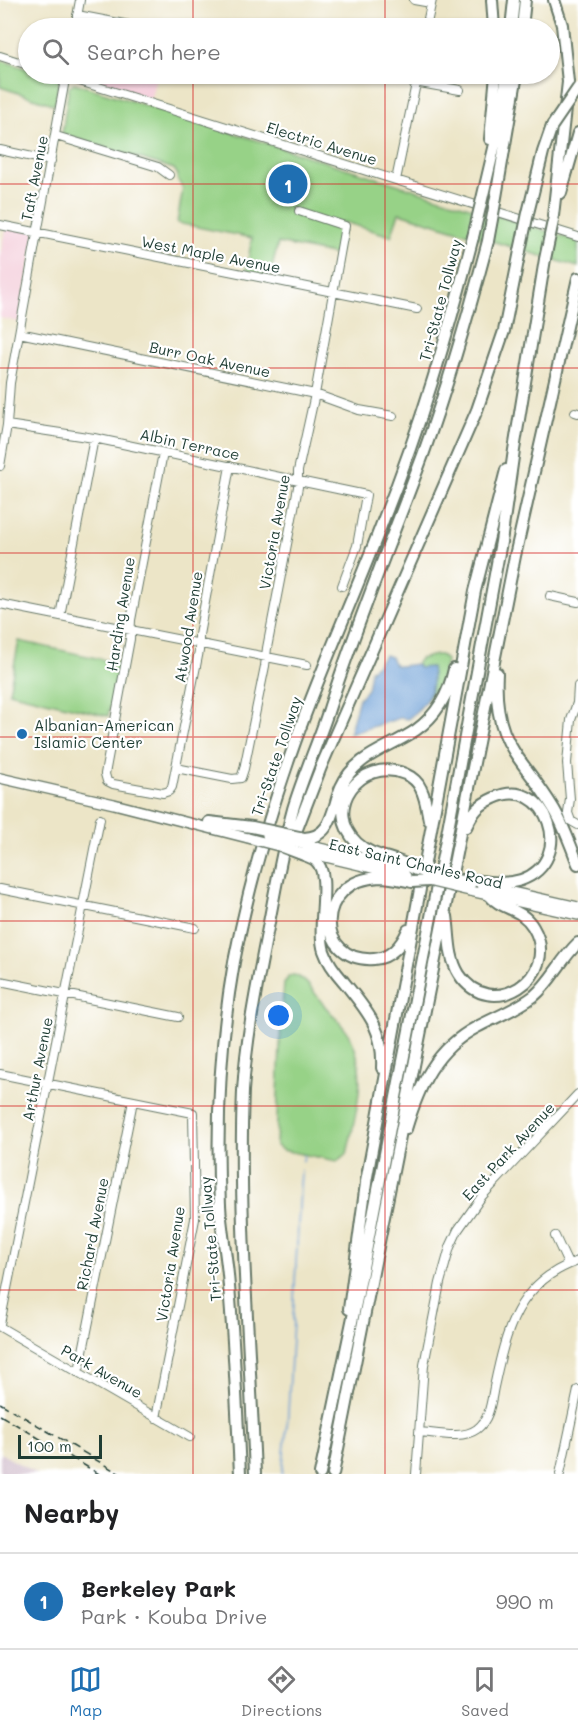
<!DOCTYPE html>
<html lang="en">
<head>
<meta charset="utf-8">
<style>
  :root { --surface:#fff; --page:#f2f2f2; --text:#202124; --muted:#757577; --line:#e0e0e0; --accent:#1f6fb2 }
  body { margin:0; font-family:Mali,sans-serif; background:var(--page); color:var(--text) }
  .scale { position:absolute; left:18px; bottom:15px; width:84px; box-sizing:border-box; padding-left:6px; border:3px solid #1f3d34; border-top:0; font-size:16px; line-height:21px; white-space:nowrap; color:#1f3d34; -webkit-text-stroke:4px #fff; paint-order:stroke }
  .you { position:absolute; left:279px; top:1016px; width:21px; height:21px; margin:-15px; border:4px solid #fff; border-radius:50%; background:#1a73e8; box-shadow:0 0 0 9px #1a73e833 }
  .badge { display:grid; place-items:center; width:39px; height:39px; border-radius:50%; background:var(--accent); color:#fff; font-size:20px; font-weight:700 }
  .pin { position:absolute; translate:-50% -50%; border:3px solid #fff; box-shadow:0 2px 6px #0006 }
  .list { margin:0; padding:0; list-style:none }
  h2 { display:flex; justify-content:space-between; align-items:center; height:78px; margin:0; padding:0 24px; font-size:26px }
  h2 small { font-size:20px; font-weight:400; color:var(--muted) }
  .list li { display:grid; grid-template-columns:39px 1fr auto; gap:18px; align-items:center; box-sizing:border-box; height:96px; padding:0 24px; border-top:2px solid var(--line) }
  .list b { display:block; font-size:22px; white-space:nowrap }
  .list p { margin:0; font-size:20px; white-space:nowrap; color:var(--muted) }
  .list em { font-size:20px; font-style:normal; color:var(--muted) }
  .icon { flex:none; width:33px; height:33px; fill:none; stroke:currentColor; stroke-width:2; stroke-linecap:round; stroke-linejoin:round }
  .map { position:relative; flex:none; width:578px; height:1474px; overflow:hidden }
  .search { position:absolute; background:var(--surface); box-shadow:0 2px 4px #0004; left:18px; right:18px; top:18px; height:66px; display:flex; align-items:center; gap:15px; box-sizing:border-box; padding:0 21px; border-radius:33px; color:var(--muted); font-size:22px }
  .sheet { height:174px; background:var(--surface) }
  nav { display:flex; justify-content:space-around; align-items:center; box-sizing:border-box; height:84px; border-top:2px solid var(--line); background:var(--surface); font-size:16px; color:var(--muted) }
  nav a { display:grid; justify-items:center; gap:3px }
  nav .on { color:var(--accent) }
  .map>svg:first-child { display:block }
</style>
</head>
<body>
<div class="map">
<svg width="578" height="1474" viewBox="0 0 578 1474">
  <rect width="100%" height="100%" fill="#fff"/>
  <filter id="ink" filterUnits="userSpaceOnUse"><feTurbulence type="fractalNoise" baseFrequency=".0167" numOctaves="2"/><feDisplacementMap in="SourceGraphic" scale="12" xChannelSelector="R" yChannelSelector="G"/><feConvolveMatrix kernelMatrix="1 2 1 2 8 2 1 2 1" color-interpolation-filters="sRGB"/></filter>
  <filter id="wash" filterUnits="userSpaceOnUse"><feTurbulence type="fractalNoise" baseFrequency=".008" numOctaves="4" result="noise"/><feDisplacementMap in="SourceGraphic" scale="24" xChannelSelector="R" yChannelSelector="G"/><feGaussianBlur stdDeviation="1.35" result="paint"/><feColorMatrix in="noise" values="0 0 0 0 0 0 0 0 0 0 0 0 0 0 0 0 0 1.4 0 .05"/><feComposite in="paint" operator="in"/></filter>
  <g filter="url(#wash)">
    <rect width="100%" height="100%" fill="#ece5c7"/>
    <path fill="#f4cfdc" d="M61,74H157L150,101Z
      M6,225L36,231L19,322L0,318V255Z"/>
    <path fill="#d0bdcc" d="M0,1453L37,1474H0Z"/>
    <path fill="#97d287" stroke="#5b885e" stroke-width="1.5" d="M0,60L28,69V74H42L58,78L59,81L55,105L0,87Z
      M74,83L578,241V267L399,213L391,236L344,222L337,255L278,243L270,276L246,271L252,238L177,223L183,188L177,179L178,175L174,169L62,134L69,87Z
      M19,641L119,663L108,716L9,692Z
      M436,655H440L446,660C443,677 439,687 427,700L431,693V667L419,668L416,664L420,659Z
      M294,975C307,979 315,994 323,1004C331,1013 340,1022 347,1032C371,1069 355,1116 347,1154L337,1161L282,1150L276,1145L281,1020L284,984L289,976Z"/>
    <path fill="#6a9ed6" stroke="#446e85" stroke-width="1.5" d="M385,655L391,657L395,665L401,666L416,664L419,668L431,667C436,691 426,704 408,719L400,718L349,734L359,698L367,689L370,671Z"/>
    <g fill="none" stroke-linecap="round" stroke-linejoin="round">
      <path stroke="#6a9ed6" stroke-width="1.5" d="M303,1161L304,1155
        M282,1474L288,1413L301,1170"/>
    </g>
  </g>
  <g filter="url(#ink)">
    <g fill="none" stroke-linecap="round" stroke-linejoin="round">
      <defs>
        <path id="minor" d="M414,0L431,3
          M77,15L145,28
          M75,28L80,0
          M426,28L432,0
          M0,56L28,65
          M57,74L578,237
          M369,74L460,90
          M56,136L158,167L169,175
          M0,150L51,161
          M396,180L418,74
          M0,225L417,309
          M19,333L315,394L359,410L393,416
          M575,412L578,413
          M7,425L94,438L366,495L357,546L342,586
          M163,453L131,620L130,639L105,774L107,781L113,784L163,793L169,791L172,787L199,651V635L230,466
          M0,466L7,425L10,383L66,74
          M550,596L578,602
          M0,604L307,665
          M60,616L94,438
          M578,686L577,703L571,720L567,763L570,799L568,813L571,821L578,825
          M176,768L232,779L241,778L244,769L265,666L267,648L298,487V471L315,394L345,226L299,211
          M0,889L195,928
          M0,981L178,1017
          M0,1074L193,1113L195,1219L156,1418
          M555,1236L568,1264
          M0,1324L100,819
          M0,1327L190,1437
          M77,1372L80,1366L133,1101
          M419,1432C436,1433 462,1440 477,1429C490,1419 491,1402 494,1387C506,1331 517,1282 578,1261
          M416,1474L424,1365L440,1283L450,1247L458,1230L482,1196L578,1094
          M560,1474L578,1390"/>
        <path id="major" d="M0,778L114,804L248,838
          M302,844L406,868
          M305,852L406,876
          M481,885L578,907
          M470,891L578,915"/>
        <path id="highway" d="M492,0L494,28
          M511,28L514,0
          M522,28L525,0
          M490,139L496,74
          M561,193L578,133
          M482,199L499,127L507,74
          M495,203L517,74
          M528,213L543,152L552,126
          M553,216L568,82L562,25L554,0
          M497,673C493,746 521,754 554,809C564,826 571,846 578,864
          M209,822L252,827
          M304,838C333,837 332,808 341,787C355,755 390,748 416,730C437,715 449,693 454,669
          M292,842L321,767L477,410L504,331L520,251
          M299,853C305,856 312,857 316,861C332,875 316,927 324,951C328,963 336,973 344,982C367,1011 384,1029 382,1068
          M415,870C398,856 374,859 357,843C322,809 360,756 405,774C412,777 418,782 421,789C426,799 427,810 429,820
          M457,880C478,878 500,887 521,880C578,860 546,773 494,798C478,805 473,812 466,827
          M447,916C450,936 448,956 459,974C490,1023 563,977 533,927C521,907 501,910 489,895
          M408,930C402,944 391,958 374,959C315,963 313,880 380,877C391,877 402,880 412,882
          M406,1129C419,1086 435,1049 477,1027C496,1017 517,1009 534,996C551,982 561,959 578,943
          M366,1182L475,591L506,470
          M349,1309L367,1176
          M240,1474C237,1408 234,1341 228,1275C226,1252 221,1228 220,1205C216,1124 220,1042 234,962C250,878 275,795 305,715C330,649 359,584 384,518C421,426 448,333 473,237
          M255,1474C250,1347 238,1218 243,1091C246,1039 257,985 267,933C275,892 282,849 293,809C303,776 317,745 328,712C356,625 391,541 423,455C448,385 469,313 488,241
          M320,1474L357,1298L444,850L501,542L514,450L545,259
          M333,1474L515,556L578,278"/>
      </defs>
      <use href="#minor" stroke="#677867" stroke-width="10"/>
      <use href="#major" stroke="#677867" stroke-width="12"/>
      <use href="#highway" stroke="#677867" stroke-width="14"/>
      <use href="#minor" stroke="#fff" stroke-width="8"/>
      <use href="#major" stroke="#fff" stroke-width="9"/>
      <use href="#highway" stroke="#fff" stroke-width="10"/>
      <path stroke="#1f3d34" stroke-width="1.5" stroke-dasharray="9 4.5" stroke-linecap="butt" d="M0,1403L120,1474
        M0,1415L99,1474"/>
      <defs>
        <path id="major-bridge" d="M267,835L302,844
          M248,838L290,849
          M415,870L472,883
          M424,880L470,891"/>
        <path id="highway-bridge" d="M552,126L578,88
          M473,237L482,199
          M488,241L495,203
          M520,251L528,213
          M545,259L553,221
          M252,827L304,838
          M283,847L299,853
          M412,882L429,881"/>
      </defs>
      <use href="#major-bridge" stroke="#677867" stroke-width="12" stroke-linecap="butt"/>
      <use href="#highway-bridge" stroke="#677867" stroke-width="14" stroke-linecap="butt"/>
      <use href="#major-bridge" stroke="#fff" stroke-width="9"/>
      <use href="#highway-bridge" stroke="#fff" stroke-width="10"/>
    </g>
  </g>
  <path fill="none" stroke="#d62828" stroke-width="1.5" stroke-opacity="0.55" d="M193,0V28M385,0V28M193,74V1474M385,74V1474M0,184H578M0,368H578M0,553H578M0,737H578M0,921H578M0,1106H578M0,1290H578"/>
  <circle fill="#1f6fb2" stroke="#fff" stroke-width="2" cx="22" cy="734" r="6"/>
  <g text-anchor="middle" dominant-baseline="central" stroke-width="4.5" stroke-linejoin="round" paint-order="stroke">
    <g font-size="15" fill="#1f3d34" stroke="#fff">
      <text transform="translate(322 143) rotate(17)">Electric Avenue</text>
      <text transform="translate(34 178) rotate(-79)">Taft Avenue</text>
      <text transform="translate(211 254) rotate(11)">West Maple Avenue</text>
      <text transform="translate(440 300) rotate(-75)">Tri-State Tollway</text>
      <text transform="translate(210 359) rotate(12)">Burr Oak Avenue</text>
      <text transform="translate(190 444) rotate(12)">Albin Terrace</text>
      <text transform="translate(274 532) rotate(-80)">Victoria Avenue</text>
      <text transform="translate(120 614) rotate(-81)">Harding Avenue</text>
      <text transform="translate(188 627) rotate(-81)">Atwood Avenue</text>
      <text transform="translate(276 756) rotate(-71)">Tri-State Tollway</text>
      <text transform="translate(416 863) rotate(13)">East Saint Charles Road</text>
      <text transform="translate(37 1069) rotate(-79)">Arthur Avenue</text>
      <text transform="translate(508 1151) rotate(-47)">East Park Avenue</text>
      <text transform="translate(92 1234) rotate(-79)">Richard Avenue</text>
      <text transform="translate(210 1239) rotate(-95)">Tri-State Tollway</text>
      <text transform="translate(170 1264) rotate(-81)">Victoria Avenue</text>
      <text transform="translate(102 1371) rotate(30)">Park Avenue</text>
    </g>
    <g font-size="15" fill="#1f3d34" stroke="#fff" text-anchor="start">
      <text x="34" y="725">Albanian-American<tspan x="34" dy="17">Islamic Center</tspan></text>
    </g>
  </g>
</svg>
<div class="scale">100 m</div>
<div class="you"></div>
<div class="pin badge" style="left:288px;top:184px">1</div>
<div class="search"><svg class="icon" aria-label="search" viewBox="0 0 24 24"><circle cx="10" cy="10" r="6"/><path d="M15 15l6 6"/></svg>Search here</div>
</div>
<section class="sheet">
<h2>Nearby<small></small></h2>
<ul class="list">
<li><span class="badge">1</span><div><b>Berkeley Park</b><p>Park · Kouba Drive</p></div><em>990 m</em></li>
</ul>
</section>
<nav>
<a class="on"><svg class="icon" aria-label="map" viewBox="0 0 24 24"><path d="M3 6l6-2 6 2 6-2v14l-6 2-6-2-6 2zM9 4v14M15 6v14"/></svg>Map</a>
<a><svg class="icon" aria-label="directions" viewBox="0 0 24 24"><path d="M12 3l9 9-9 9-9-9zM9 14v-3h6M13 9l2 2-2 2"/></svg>Directions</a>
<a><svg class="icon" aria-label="saved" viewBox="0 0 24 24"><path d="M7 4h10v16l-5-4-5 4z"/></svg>Saved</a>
</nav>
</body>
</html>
